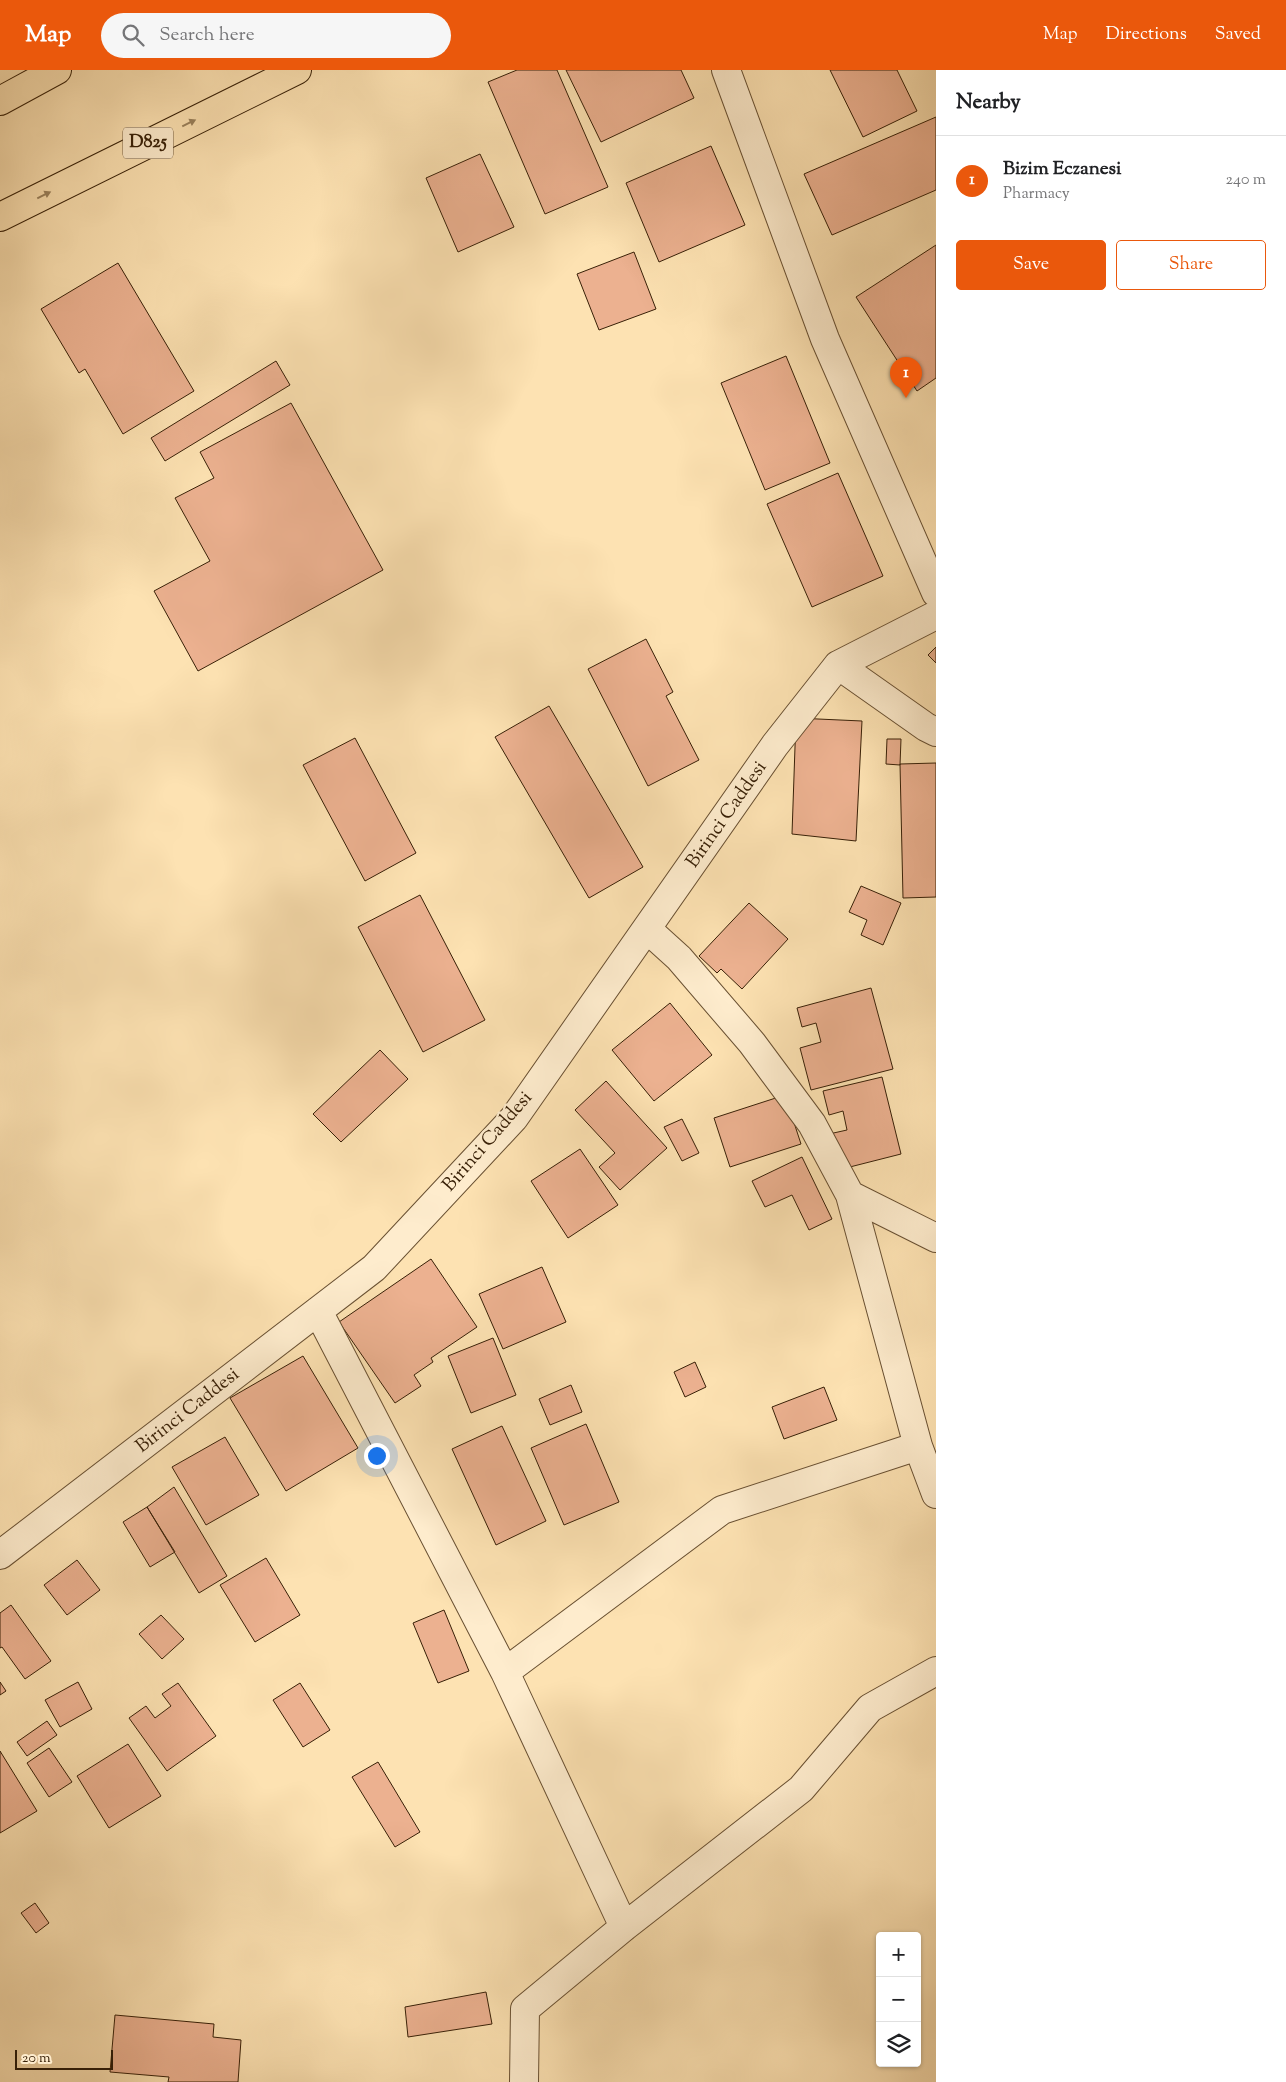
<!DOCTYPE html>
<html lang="en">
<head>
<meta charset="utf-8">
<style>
  :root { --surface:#fff; --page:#f6f6f6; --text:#202124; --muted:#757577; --line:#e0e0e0; --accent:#ea580c }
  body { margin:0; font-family:"Sorts Mill Goudy",serif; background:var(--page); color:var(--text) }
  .controls { position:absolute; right:15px; bottom:15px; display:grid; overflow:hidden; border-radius:5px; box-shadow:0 1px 4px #0004 }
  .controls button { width:45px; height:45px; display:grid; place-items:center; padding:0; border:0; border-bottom:1px solid var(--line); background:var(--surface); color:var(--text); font:25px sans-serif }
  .scale { position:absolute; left:15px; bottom:12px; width:98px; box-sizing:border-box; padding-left:5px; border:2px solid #382007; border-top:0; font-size:14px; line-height:18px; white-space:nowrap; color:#382007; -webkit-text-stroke:4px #feeccd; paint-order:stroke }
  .you { position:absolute; left:376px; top:1385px; width:18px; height:18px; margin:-12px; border:4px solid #fff; border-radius:50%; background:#1a73e8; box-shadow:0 0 0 8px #1a73e833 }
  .badge { display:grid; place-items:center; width:32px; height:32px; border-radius:50%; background:var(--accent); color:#fff; font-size:16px; font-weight:700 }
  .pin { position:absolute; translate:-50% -41px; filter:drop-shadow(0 1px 2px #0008) }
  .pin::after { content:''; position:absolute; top:26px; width:18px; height:15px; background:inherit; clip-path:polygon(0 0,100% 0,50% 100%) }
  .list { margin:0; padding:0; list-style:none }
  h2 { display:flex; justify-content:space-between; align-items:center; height:65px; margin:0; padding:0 20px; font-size:21px }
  h2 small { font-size:16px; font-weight:400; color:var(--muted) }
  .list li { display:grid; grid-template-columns:32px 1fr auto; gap:15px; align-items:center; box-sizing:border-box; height:90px; padding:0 20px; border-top:1px solid var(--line) }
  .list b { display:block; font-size:19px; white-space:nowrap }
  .list p { margin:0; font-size:16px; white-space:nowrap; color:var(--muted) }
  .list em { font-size:16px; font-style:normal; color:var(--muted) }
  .actions { display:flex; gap:10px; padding:15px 20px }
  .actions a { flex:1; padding:11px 0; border:1px solid var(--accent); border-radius:5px; text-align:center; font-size:18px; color:var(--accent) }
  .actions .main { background:var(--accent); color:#fff }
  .icon { flex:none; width:28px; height:28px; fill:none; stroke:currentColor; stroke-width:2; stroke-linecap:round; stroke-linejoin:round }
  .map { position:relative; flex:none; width:936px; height:2012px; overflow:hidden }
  header { display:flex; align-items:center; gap:30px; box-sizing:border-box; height:70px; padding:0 25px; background:var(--accent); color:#fff }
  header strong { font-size:24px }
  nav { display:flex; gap:28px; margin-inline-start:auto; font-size:18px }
  .search { width:350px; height:45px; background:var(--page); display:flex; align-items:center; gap:12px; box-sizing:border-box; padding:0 18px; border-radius:28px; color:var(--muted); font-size:19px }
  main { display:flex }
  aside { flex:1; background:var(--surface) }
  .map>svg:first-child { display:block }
</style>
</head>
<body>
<header>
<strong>Map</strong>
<div class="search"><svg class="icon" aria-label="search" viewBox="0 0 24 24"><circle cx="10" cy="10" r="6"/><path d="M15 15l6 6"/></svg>Search here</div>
<nav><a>Map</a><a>Directions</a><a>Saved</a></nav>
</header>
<main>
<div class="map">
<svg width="936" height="2012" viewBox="0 0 936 2012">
  <rect width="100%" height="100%" fill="#fde2b2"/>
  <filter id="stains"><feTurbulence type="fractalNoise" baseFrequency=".004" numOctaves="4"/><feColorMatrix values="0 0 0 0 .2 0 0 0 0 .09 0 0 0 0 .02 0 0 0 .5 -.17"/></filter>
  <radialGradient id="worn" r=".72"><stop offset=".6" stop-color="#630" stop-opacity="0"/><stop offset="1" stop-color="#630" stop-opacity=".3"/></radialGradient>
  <path fill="#ecb190" stroke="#382007" d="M517,0H557L608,117L545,144L488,12Z
    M566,0H681L694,28L601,72Z
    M830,0H897L917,41L863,67Z
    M936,47V120L832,165L804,104Z
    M711,76L745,155L659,192L626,113Z
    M480,84L514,157L458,182L426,108Z
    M936,175V308L917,321L856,227Z
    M634,182L656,239L599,260L577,204Z
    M118,193L194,321L123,364L85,299L79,303L41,239Z
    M786,286L830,393L765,420L721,313Z
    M276,291L290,315L165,391L151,368Z
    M291,333L383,500L198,601L154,521L210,491L175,428L214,408L200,382Z
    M838,403L883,506L812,537L767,434Z
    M646,569L673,622L666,626L699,690L648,716L588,599Z
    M936,577V593L928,585Z
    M549,636L643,797L589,828L495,667Z
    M796,648L862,651L856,771L792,764Z
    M355,668L416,783L365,811L303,695Z
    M887,669H901L900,695L886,694Z
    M936,693V827L903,828L900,694Z
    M861,816L901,833L883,875L861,865L867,850L849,842Z
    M420,825L485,950L423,982L358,857Z
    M749,833L788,869L742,919L721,899L717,903L699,886Z
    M871,918L893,999L811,1020L800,978L821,972L816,953L802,957L797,938Z
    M670,933L712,985L654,1031L612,980Z
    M380,980L408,1009L341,1072L313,1044Z
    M882,1007L901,1084L838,1100L829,1064L847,1060L843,1041L829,1045L823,1021Z
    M606,1011L667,1078L620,1120L599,1097L615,1083L575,1040Z
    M785,1025L801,1074L730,1097L714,1048Z
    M682,1049L699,1083L682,1091L664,1057Z
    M580,1079L618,1135L568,1168L531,1111Z
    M802,1087L832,1149L809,1160L792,1125L765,1137L752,1111Z
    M431,1189L477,1257L431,1288L433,1292L414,1305L421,1316L395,1333L339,1252Z
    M542,1197L566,1252L503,1279L479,1224Z
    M493,1268L516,1325L471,1343L448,1286Z
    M303,1286L358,1378L286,1421L230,1328Z
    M695,1292L706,1317L685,1327L674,1302Z
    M571,1315L582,1342L550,1355L539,1329Z
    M824,1317L837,1350L784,1369L772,1337Z
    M586,1354L619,1432L564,1455L531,1378Z
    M502,1356L546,1451L496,1475L452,1379Z
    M225,1367L259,1425L206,1455L172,1397Z
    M174,1417L227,1506L199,1523L147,1437Z
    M147,1437L175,1482L150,1497L123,1452Z
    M266,1488L300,1545L255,1572L220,1515Z
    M77,1490L100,1520L67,1545L44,1515Z
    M11,1535L51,1591L25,1609L2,1577L0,1578V1543Z
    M444,1540L469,1601L438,1613L413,1553Z
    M161,1545L184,1569L162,1589L139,1564Z
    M0,1612L6,1621L0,1625Z
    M78,1612L92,1639L60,1657L45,1630Z
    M178,1613L216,1666L167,1701L129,1648L146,1636L155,1648L171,1636L162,1624Z
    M300,1613L330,1660L303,1677L273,1630Z
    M47,1651L57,1665L27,1686L17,1672Z
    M128,1674L161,1726L109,1758L77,1706Z
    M49,1678L72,1712L49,1727L27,1693Z
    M0,1681L37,1741L0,1763Z
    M378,1692L420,1762L395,1777L352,1707Z
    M35,1833L49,1853L36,1863L21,1843Z
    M486,1922L492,1954L408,1967L405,1937Z
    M115,1945L214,1954L213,1967L241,1970L238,2012H168L169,2007L110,2002Z"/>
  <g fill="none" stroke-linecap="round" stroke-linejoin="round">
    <defs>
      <path id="minor" d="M726,0L825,269L936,523
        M838,595L926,657L936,662
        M647,859L679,888L752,973L812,1054L850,1125L918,1376L936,1424
        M850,1125L936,1168
        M318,1241L505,1602L624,1857
        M0,1485L374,1198L514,1048L775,675L838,595L936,545
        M505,1602L722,1440L918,1376
        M524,2012L525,1939L624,1857L801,1719L870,1638L936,1601"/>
      <path id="highway" d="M0,31L57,0
        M0,147L297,0"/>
    </defs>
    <use href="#minor" stroke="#695032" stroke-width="30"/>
    <use href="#highway" stroke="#382007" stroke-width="30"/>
    <use href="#minor" stroke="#feeccd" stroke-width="28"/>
    <use href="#highway" stroke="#fde2b2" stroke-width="28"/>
  </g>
  <defs><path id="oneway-solid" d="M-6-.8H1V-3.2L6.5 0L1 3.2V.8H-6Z" transform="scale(1.25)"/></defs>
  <g fill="#9a815c">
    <use href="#oneway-solid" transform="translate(189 53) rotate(-26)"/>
    <use href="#oneway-solid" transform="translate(44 125) rotate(-26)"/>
  </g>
  <g text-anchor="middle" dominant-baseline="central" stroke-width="4.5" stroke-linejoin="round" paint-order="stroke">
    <rect fill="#feeccd" stroke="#735d42" stroke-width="1" x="123" y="57.5" width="50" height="31" rx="4"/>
    <g font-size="18" font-weight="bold" fill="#382007">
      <text x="148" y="73">D825</text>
    </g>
    <g font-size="19" fill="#382007" stroke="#feeccd">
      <text transform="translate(727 745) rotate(-55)">Birinci Caddesi</text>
      <text transform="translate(488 1072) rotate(-49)">Birinci Caddesi</text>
      <text transform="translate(188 1341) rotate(-38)">Birinci Caddesi</text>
    </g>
  </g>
  <rect width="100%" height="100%" filter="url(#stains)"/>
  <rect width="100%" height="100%" fill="url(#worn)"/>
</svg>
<div class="controls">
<button>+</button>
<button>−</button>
<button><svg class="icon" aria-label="layers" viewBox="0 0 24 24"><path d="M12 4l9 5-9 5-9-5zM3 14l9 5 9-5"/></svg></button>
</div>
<div class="scale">20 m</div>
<div class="you"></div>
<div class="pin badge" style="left:906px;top:328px">1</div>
</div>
<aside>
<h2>Nearby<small></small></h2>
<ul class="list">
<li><span class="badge">1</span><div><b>Bizim Eczanesi</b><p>Pharmacy</p></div><em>240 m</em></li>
</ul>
<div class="actions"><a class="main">Save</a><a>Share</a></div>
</aside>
</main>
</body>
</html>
